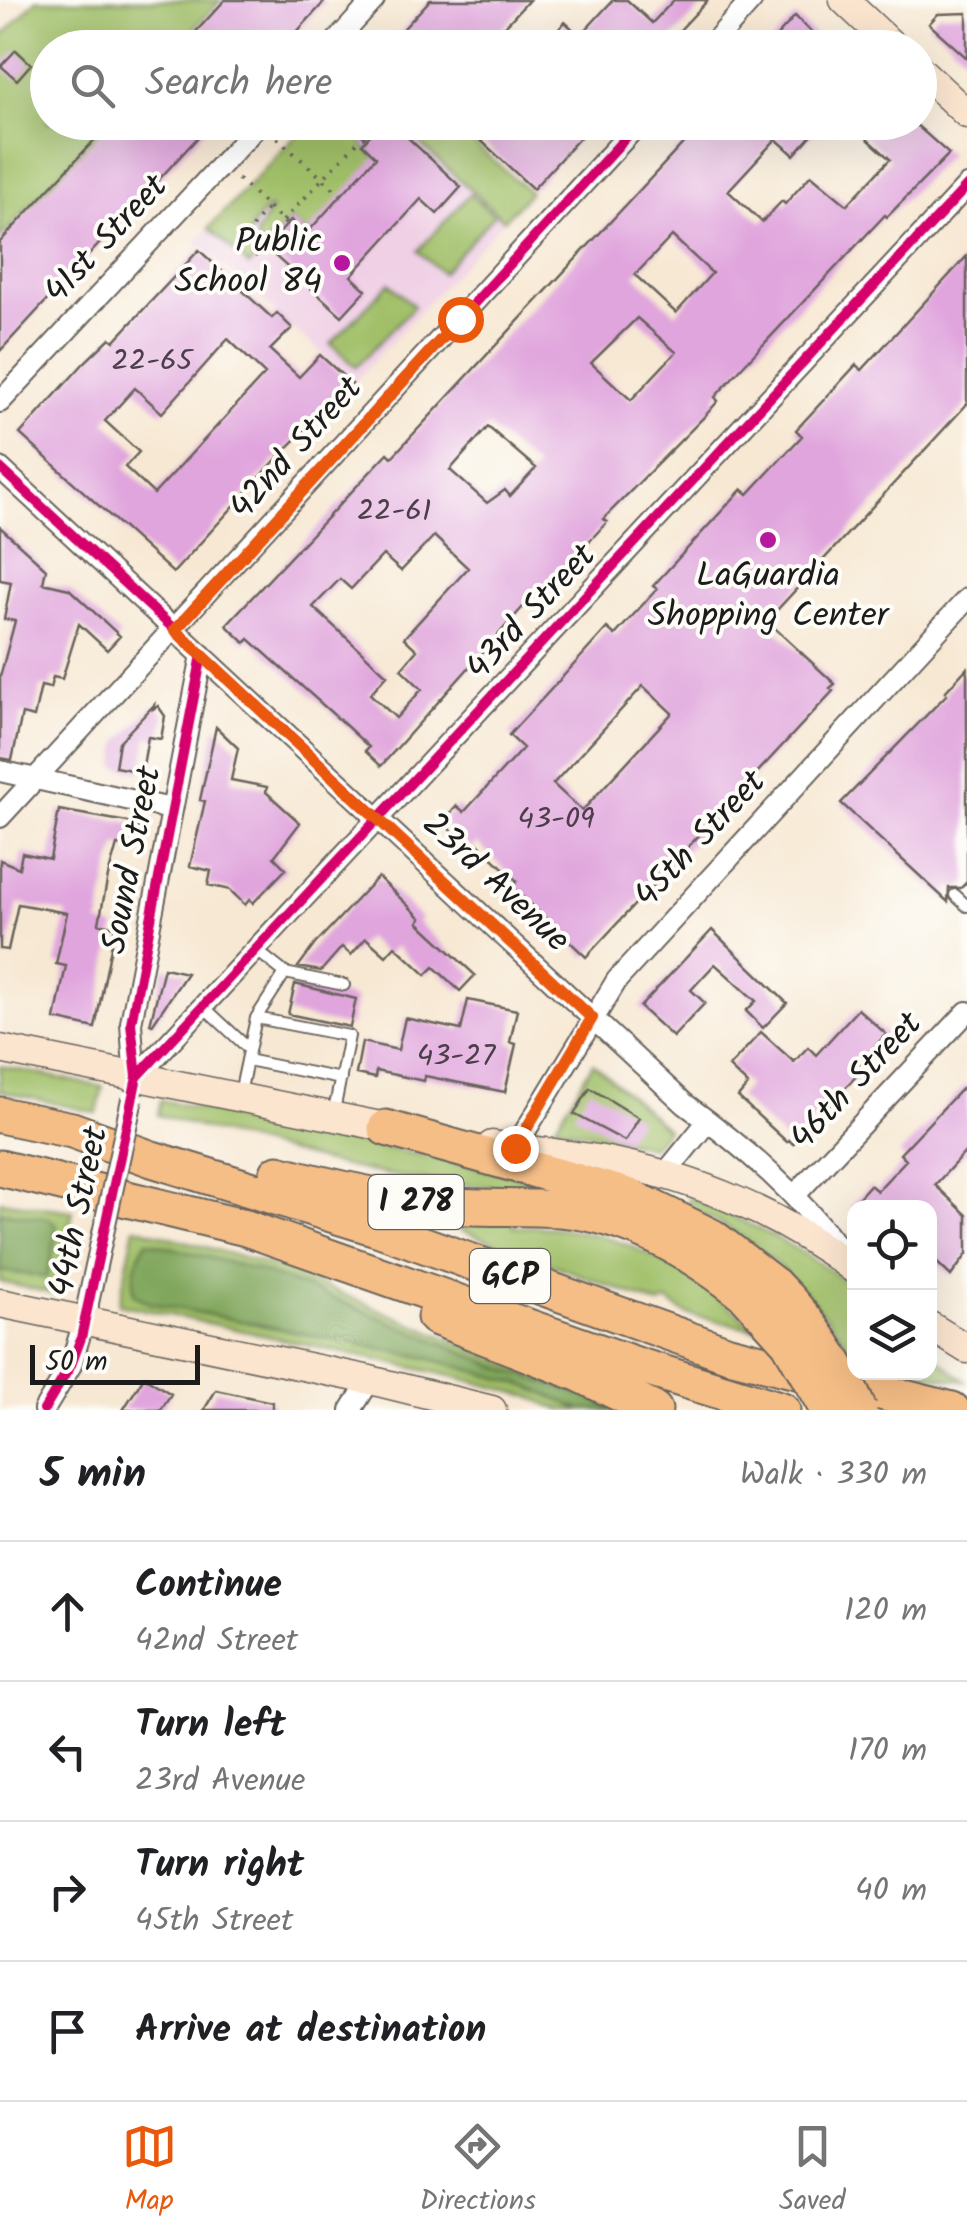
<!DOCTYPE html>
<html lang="en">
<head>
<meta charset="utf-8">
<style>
  :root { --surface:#fff; --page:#f2f2f2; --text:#202124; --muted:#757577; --line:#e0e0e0; --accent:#ea580c }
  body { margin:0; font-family:Kalam,sans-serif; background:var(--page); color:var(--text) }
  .controls { position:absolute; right:30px; bottom:30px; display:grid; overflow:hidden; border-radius:20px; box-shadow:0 10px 40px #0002 }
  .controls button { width:90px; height:90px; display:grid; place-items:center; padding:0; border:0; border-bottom:2px solid var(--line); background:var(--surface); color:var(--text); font:50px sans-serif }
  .scale { position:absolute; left:30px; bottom:25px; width:170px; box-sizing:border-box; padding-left:10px; border:5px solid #1c1c1c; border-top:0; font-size:28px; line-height:35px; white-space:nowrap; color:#1c1c1c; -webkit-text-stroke:8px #fdfcf7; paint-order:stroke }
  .stop { position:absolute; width:30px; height:30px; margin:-22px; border:8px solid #ea580c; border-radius:50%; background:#fff }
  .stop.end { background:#ea580c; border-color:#fff; box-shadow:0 2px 10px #0008 }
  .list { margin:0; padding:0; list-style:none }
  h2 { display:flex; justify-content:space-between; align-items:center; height:130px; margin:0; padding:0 40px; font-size:42px }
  h2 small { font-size:32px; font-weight:400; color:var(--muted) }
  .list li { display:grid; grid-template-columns:65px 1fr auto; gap:30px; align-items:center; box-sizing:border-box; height:140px; padding:0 40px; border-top:2px solid var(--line) }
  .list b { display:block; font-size:38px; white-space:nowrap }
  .list p { margin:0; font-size:32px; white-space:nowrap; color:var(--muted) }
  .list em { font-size:32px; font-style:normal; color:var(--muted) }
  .icon { flex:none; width:55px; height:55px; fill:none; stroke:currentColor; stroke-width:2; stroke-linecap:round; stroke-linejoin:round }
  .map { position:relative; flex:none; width:967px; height:1410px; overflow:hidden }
  .search { position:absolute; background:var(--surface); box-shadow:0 10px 40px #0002; left:30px; right:30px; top:30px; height:110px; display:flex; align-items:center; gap:25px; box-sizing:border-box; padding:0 35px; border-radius:55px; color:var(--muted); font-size:38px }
  .sheet { height:690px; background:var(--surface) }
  nav { display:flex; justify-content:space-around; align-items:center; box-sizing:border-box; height:140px; border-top:2px solid var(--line); background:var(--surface); font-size:28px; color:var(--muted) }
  nav a { display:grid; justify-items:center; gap:5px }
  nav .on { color:var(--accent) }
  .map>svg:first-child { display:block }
</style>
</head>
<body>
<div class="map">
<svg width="967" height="1410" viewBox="0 0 967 1410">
  <rect width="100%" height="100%" fill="#fdfcf7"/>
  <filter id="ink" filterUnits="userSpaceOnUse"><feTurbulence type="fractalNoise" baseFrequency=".01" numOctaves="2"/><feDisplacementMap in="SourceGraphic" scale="20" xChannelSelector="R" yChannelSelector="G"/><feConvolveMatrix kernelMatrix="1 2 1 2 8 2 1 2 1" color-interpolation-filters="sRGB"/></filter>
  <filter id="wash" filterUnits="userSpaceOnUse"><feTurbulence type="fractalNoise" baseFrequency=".0048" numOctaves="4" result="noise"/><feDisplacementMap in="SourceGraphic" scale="40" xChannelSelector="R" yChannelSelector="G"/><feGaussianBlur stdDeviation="2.25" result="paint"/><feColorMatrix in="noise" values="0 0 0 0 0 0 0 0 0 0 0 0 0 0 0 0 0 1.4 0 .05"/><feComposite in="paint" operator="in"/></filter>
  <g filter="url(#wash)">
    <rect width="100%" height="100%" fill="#f7e8d3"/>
    <path fill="#f0d0e5" d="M308,123H450L530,192L354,382L196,242Z"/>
    <path fill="#a0bf67" stroke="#5e6e42" stroke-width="2.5" d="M36,0H221L177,47L48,48V122L107,123L0,238V39Z
      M308,123H382L362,144L377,159L307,235L291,220L260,253L256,234L271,210L268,208L254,224L249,236L257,257L249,266L209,228Z
      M397,123H450L530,192L504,220Z
      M470,194L494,215L442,273L418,251Z
      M389,283L414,306L356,367L331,344Z
      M593,1063L667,1129L652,1147L555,1126Z
      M0,1066L103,1087L97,1113L0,1091Z
      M161,1100L576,1188C542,1193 509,1189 475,1186C361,1177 267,1147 158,1115Z
      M689,1198C749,1222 803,1248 854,1288V1353C807,1290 760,1237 685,1207Z
      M0,1201L73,1211L55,1294L0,1282Z
      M429,1218L513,1221L514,1227C607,1222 689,1265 755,1329L686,1314L667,1301L660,1305Z
      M135,1227L283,1269L494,1358L627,1410H560L528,1396L456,1377L119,1304Z
      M930,1352L965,1381L912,1373L930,1372Z"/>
    <path fill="#80a65c" stroke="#4e613c" stroke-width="2.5" d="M0,1212L49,1218L56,1225L55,1242L47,1277L0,1271Z
      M147,1241L257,1270L306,1287L502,1368L594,1399L615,1410H582L526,1386L428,1358L149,1303L134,1294C131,1274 136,1258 147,1241Z"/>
    <g id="blocks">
      <path fill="#e0a5dd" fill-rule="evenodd" d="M225,0H326L282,48H181Z
        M430,0H529L485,48H386Z
        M613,0H627L652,23L674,0H708L663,48H542L565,22L580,36Z
        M967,13V58L929,24L938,14Z
        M795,16L828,48H766Z
        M16,50L31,64L17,80L1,66Z
        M111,122H212L0,351V242Z
        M382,122H391L461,187L437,214L421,199L351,276L366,290L342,316L266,248L291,220L306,234L376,157L362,144Z
        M487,122H594L533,189L475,135Z
        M703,122H759L772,135L783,122H823L794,155L776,139L728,191L762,222L782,201L785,204L811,175L847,205L890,159L849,122H913L949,154L887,217L885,215L744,365L715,397L718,401L705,416L603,519L607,522L560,573L558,570L522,608L381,766L365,751L369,747L343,723L249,639L245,643L226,625L388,453L392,457ZM672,236L712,273L676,313L635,275ZM637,318L676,352L631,400L591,363ZM488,427L536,468L510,496L505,490L487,503L450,470ZM434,536L468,568L404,638L417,650L401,669L422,689L396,718L370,694L387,675L313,607L340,579L351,589L383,555L401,571Z
        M199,250L272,318L277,313L292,328L270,350L299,377L320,355L352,384L282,453L173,573L20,434L84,363L110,338L114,341ZM228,339L265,374L154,494L125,467L139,452L105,421L135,388L162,413Z
        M967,256V404L767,621L835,684L830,688L833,691L586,957L512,887L517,881L477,843L471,849L442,822L457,806L464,812L523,748L509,735L579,659L607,628L615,635L657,589L653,586L742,489L748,494L802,436L796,430L856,365L862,370ZM643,686L672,713L582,811L553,784Z
        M0,527L46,569L43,583L69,589L120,636L107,650L79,624L62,679L53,677L50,688L41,686L34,717L22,714L12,760L0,758V677L15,621L4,619L11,582L0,580Z
        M967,668V882L961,888H949L948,902L841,803L947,694L945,692Z
        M154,705L153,709L158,706L165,716L161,739L148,737L142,772L115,767L119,742Z
        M216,727L238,748L231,780L267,787L266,792L300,823L274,857L286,869L253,903L250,899L245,905L230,890L208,885L211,871L190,866L205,801L200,800Z
        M59,810L139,824L135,848L117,845L108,876L99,923L115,927L95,1028L55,1019L66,966L56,964L67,913L18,904L8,950L0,949V860L19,868L22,853L50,859Z
        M378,877L421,918L418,922L475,975L460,991L434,967L426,975L395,946L386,956L366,938L351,955L342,947L321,971L298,967L315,944Z
        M712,930L787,1003L763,1028L746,1011L756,1001L715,964L691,990L705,1003L673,1037L640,1007Z
        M164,968L187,973L152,1025L150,1024Z
        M295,984L356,999L350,1027L288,1014Z
        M468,1000L517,1010L510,1042L516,1044L505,1092L425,1076L424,1081L376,1071L375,1078L356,1074L362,1042L398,1050L405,1018L461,1030Z
        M858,1009L886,1034L857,1066L861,1071L822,1113L793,1144L789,1140L787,1142L738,1097L748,1085L729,1067L761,1032L794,1062L808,1047L816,1055Z
        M967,1083V1150L935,1185L967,1215V1254L951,1276L930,1256V1208H849L870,1185L877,1191L906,1160L900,1154Z
        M590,1088L639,1118L625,1141L574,1114Z
        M144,1377L171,1394L161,1410H123Z
        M216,1390L272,1402V1410H204Z"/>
    </g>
  </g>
  <g filter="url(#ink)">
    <use href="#blocks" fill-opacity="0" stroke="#69635c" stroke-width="2.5"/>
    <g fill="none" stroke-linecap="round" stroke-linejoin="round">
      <defs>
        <path id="lane" d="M955,895L967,906
          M285,973L344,985
          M204,1007L249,1049
          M256,1018L285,973L256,950
          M247,1060L341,1079
          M239,1098L256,1018L349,1036L333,1116"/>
        <path id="street" d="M330,48L374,0
          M709,48L752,0
          M0,402L261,122
          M0,468L685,1104C744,1147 799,1194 842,1253
          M0,771L171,809
          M0,817L640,122
          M137,1077L967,186
          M135,1085L131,1023L202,655
          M515,1148L617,980L967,599
          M664,1175L708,1121
          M794,1196L967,1012
          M44,1410L71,1365L88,1307
          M351,1410L370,1380"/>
        <path id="secondary" d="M844,0L895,48
          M920,70L967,114
          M0,1049L405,1131
          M492,1145C531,1151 569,1154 607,1161C697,1178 782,1215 854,1269
          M0,1303L370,1380L492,1410
          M930,1326L967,1349"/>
        <path id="highway" d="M0,1115L72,1130L152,1159L377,1228L729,1354L952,1410
          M386,1128L628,1196L712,1237L775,1286
          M0,1168L246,1228L639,1366L782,1410
          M278,1173C330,1187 383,1199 437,1205C478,1209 519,1206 560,1209C631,1215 691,1252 746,1295
          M435,1317L578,1373L654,1410"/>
      </defs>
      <use href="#lane" stroke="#69635c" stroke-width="14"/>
      <use href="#street" stroke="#69635c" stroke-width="24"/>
      <use href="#secondary" stroke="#69635c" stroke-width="31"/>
      <use href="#highway" stroke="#69635c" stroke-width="39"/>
      <path stroke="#69635c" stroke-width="4" stroke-dasharray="2.5 8" stroke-linecap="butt" d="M348,122L367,139
        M277,138L341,195
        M238,179L287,225
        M283,221L363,136
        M257,257L249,236L254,223L269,207"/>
      <use href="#lane" stroke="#fff" stroke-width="10"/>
      <use href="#street" stroke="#fff" stroke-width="20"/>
      <use href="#secondary" stroke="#fbe5cf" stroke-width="28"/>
      <use href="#highway" stroke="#f6be87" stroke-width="35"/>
      <defs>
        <path id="street-bridge" d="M88,1303L132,1099"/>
        <path id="highway-bridge" d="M775,1286C812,1323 838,1362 859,1410
          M746,1295L789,1342L828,1410"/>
      </defs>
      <use href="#street-bridge" stroke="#69635c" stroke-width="24" stroke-linecap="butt"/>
      <use href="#highway-bridge" stroke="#69635c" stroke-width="39" stroke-linecap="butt"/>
      <use href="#street-bridge" stroke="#fff" stroke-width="20"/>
      <use href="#highway-bridge" stroke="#f6be87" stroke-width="35"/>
      <defs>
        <path id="cycleway" d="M0,468L378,818
          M175,630L640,122
          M137,1077L967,186
          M44,1410L71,1365L81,1338L137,1077L131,1023L202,655"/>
      </defs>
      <use href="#cycleway" stroke="#fdfcf7" stroke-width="16"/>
      <use href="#cycleway" stroke="#d6006c" stroke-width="10"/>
    </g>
  </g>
  <g fill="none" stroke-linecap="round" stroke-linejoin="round" filter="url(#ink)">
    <path stroke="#ea580c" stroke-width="12" d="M460,319L175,630L592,1018L515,1148"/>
  </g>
  <g fill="#b5179e" stroke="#fdfcf7" stroke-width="4">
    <circle cx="342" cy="263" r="10"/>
    <circle cx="768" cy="540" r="10"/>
  </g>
  <g text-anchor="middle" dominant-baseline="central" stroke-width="8" stroke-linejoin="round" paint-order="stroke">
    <g font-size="30" fill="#4d3e4c">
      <text x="152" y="362">22-65</text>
      <text x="394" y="512">22-61</text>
      <text x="556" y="820">43-09</text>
      <text x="456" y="1057">43-27</text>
    </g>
    <g fill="#fdfcf7" stroke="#605f5e" stroke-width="2.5">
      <rect x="368.5" y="1175" width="95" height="54" rx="8"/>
      <rect x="470" y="1249" width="80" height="54" rx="8"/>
    </g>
    <g font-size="32" font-weight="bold" fill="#1c1c1c">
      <text x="416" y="1202">I 278</text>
      <text x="510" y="1276">GCP</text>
    </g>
    <g font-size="35" fill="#1c1c1c" stroke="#fdfcf7">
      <text transform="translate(107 240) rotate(-47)">41st Street</text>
      <text transform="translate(297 449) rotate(-48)">42nd Street</text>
      <text transform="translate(532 613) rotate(-47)">43rd Street</text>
      <text transform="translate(701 840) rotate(-47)">45th Street</text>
      <text transform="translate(133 860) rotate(-79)">Sound Street</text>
      <text transform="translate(495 883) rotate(43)">23rd Avenue</text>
      <text transform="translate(857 1082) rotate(-47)">46th Street</text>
      <text transform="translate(80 1212) rotate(-78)">44th Street</text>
    </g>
    <g font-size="35" fill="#1c1c1c" stroke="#fdfcf7" text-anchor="end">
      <text x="322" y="243">Public<tspan x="322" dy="40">School 84</tspan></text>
      <text x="768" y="577" text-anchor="middle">LaGuardia<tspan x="768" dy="40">Shopping Center</tspan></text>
    </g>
  </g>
</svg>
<div class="controls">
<button><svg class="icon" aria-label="locate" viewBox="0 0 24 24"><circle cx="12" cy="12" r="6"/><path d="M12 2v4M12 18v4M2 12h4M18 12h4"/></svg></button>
<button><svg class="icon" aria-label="layers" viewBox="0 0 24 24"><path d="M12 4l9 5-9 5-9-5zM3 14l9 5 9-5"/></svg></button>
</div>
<div class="scale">50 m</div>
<div class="stop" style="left:460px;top:319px"></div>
<div class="stop end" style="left:515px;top:1148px"></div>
<div class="search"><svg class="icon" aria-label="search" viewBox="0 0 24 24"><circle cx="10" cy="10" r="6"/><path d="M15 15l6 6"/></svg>Search here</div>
</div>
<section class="sheet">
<h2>5 min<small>Walk · 330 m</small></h2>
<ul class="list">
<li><svg class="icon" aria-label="ahead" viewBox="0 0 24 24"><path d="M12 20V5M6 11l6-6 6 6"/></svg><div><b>Continue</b><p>42nd Street</p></div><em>120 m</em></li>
<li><svg class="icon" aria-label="left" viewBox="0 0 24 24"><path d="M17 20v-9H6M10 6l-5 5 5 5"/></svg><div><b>Turn left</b><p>23rd Avenue</p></div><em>170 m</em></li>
<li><svg class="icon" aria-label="right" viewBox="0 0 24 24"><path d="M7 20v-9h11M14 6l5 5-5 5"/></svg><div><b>Turn right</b><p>45th Street</p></div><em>40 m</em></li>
<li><svg class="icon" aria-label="arrive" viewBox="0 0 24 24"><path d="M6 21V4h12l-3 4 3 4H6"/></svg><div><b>Arrive at destination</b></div></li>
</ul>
</section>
<nav>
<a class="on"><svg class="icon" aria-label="map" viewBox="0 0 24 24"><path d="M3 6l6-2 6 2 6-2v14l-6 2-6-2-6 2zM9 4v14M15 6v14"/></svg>Map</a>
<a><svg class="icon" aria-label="directions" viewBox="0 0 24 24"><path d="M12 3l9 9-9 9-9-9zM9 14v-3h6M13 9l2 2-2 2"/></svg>Directions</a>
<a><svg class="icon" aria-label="saved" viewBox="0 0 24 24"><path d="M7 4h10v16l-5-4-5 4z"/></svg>Saved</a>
</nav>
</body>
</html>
